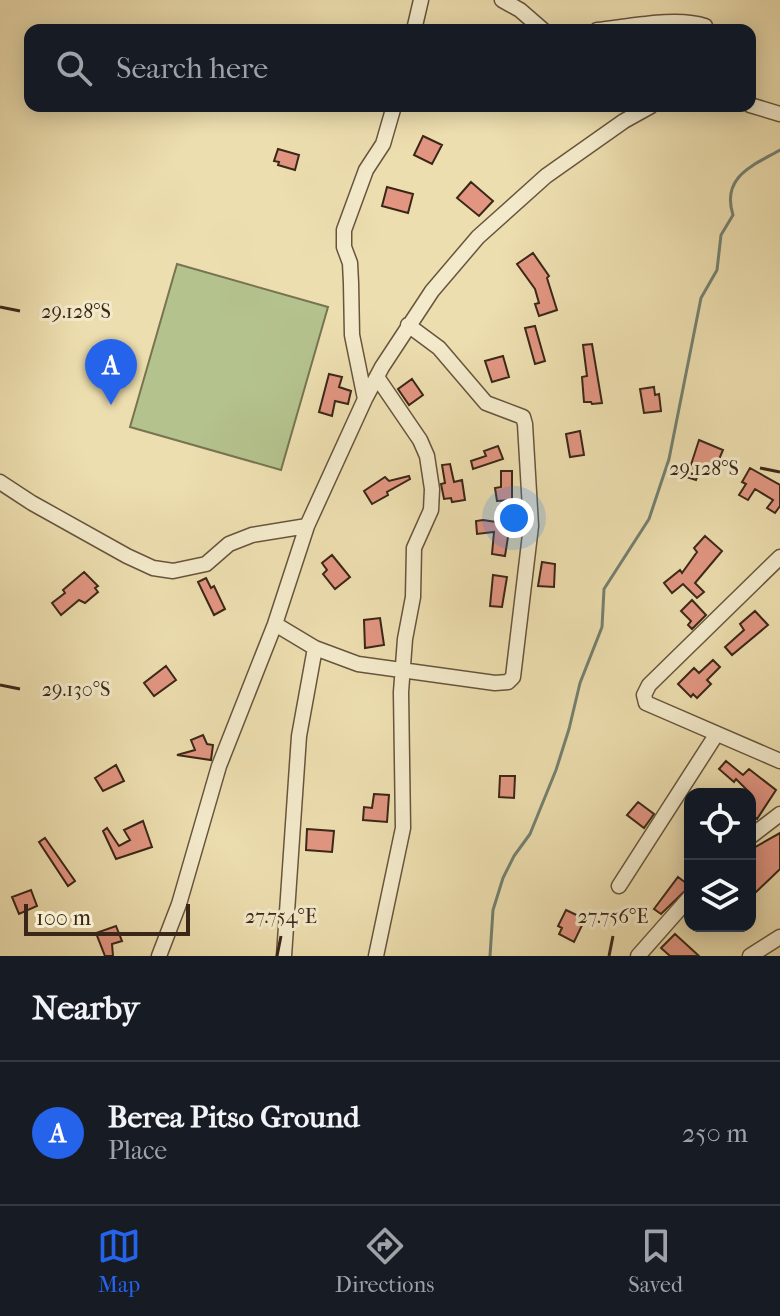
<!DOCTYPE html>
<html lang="en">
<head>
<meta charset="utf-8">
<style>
  :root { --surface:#171b24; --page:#20242c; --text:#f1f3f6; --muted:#9ea1a6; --line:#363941; --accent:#2563eb }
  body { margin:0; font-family:"IM FELL French Canon",serif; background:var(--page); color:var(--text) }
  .controls { position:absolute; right:24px; bottom:24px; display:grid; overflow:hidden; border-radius:16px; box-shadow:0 4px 20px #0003 }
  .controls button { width:72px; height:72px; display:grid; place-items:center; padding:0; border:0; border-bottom:2px solid var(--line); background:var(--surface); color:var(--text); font:40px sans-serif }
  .scale { position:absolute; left:24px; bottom:20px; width:166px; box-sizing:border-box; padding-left:8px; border:4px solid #3a2717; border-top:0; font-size:22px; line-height:28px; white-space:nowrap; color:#3a2717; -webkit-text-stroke:6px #f3eacb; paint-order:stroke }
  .you { position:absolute; left:514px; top:518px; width:28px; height:28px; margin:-20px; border:6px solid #fff; border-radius:50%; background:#1a73e8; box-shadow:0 0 0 12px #1a73e833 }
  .badge { display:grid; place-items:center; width:52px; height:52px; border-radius:50%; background:var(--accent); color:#fff; font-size:26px; font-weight:700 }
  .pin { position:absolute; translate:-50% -66px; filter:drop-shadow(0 2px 4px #0008) }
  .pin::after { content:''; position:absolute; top:42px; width:28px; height:24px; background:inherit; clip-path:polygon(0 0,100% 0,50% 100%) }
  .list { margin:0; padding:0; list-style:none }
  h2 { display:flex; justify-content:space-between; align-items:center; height:104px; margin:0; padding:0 32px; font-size:34px }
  h2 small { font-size:26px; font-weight:400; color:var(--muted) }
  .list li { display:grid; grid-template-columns:52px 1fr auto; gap:24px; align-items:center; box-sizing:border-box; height:144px; padding:0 32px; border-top:2px solid var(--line) }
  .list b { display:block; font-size:30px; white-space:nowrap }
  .list p { margin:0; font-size:26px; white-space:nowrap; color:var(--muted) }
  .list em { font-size:26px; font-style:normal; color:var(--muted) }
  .icon { flex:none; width:44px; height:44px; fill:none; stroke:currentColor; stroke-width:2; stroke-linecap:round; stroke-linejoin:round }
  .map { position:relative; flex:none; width:780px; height:956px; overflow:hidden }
  .search { position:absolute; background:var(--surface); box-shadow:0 4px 20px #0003; left:24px; right:24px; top:24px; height:88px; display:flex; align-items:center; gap:20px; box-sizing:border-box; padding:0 28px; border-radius:16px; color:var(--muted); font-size:30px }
  .sheet { height:248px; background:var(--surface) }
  nav { display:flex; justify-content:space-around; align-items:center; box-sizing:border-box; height:112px; border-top:2px solid var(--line); background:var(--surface); font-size:22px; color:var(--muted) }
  nav a { display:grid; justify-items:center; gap:4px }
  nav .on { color:var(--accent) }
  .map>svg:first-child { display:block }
</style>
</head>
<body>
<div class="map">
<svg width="780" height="956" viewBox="0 0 780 956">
  <rect width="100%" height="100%" fill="#eddeaf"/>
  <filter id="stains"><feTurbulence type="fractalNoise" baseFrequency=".0025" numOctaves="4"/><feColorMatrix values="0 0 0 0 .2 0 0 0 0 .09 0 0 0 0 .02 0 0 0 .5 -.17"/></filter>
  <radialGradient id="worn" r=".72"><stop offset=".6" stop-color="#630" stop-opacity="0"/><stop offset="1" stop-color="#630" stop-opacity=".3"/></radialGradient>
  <path fill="#b4c28d" stroke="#777452" stroke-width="2" d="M177,264L328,307L281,470L130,427Z"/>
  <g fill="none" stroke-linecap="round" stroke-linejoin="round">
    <path stroke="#738070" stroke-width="3" d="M490,956L493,910L503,878L514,856L530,834L556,770L569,729L580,683L602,627L604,589L649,519L669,459L701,298L717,270L721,235L733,215C721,177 752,166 780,150"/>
  </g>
  <path fill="#e29682" stroke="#3a2717" stroke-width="2" d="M423,136L442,145L432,164L414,155Z
    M278,149L299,155L295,170L278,165L279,162L274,161Z
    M471,182L493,201L479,216L457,198Z
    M387,187L413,194L408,213L382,206Z
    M533,253L549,276L547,278L557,310L539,316L535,304L539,303L535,289L517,264Z
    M535,326L545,361L535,364L525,328Z
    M592,344L602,403L592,404L591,402H584L582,377L587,376L583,345Z
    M503,356L509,377L492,382L485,361Z
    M329,374L342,377L339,387L351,391L348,404L335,401L332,416L319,412Z
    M412,379L423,395L409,405L398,389Z
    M654,387L655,395L659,394L661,411L644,413L640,389Z
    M580,431L584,455L570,457L566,434Z
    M699,440L723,450L714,471L701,466L696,480L687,477Z
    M498,446L503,459L473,469L471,461L486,456L484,451Z
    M450,464L454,482L462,480L465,500L452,502L451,498L444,499L441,484L445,483L442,465Z
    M750,468L780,485V506L775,513L767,508L773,500L755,489L748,500L739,495L746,484L742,482Z
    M501,471H512V500L497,501L495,488L501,487Z
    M409,476L410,479L387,492L388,495L372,504L364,491L385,477L389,481Z
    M483,520L510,524L505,556L492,554L494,532L477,534L476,521Z
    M705,536L722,551L695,583L704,592L697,598L683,584L672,593L664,583L680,570L682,573L697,552L694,548Z
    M332,555L350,577L335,589L323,574L327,570L322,563Z
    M542,562L555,564L554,587L538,586Z
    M84,572L98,586L95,588L98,592L85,603L79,600L61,615L52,603L65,593L63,590Z
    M493,575L507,577L502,607L490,606Z
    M206,578L211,588L214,586L225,609L214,615L198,582Z
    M692,600L706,615L692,629L688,625L691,621L681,611Z
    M755,611L768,625L732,655L725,647L744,630L740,624Z
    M380,618L384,645L365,648L364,620Z
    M713,660L720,667L707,680L711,684L697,698L693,694L691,697L678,684L694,668L699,673Z
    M166,666L176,680L154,696L144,683Z
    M203,735L207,744L213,745L211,760L177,755L195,750L191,740Z
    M726,761L743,775L749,769L776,790L757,819L750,813V793L736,779L734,782L719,769Z
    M116,765L124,781L103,791L95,778Z
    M500,776H515L514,798L499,797Z
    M374,794L389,795L387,822L363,820L364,807L372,808Z
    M638,802L654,814L644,828L627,815Z
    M143,821L152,847L116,859L103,831L107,828L119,846L130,840L124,830Z
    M307,829L334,831L332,852L306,850Z
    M780,833V869L755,893L750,887V850Z
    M45,838L75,881L68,886L39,842Z
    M678,877L690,886L661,914L654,909Z
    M31,890L37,906L19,914L12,897Z
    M566,910L585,919L574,942L559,934L562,928L558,926Z
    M116,926L122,941L112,944L113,956H105L96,933Z
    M675,934L699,956H670L661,948Z"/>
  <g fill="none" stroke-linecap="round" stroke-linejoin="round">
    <defs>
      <path id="minor" d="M502,0L520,10L543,30
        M414,30L421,0
        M597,30C627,27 677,16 705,26L706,30
        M750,105L780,114
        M365,399L352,335L351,283L350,263L344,247V230L366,170L383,144L394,106
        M0,482L32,503L127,556L153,568L173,571L206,564L229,544L252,535L307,526
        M780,557L649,685L644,695L646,703L780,761
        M275,624L315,648L358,664L495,683L508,682L513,677L531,526L525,424L523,417L486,403L439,348L408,325
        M750,837L780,814
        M619,886L716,735
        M159,956L179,904L219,766L275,624L307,526L365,399L382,367L432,291L478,237L546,176L624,121L651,106
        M284,956L299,736L315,648
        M376,956L403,828L401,692L405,639L413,597L414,548L431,510L432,489L427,456L420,440L377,377
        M638,956L690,897
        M750,956L780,937"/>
    </defs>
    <use href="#minor" stroke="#67553d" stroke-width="17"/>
    <use href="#minor" stroke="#f3eacb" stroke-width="14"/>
  </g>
  <path fill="none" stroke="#3a2717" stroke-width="3" d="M0,307L20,311M760,468L780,472M0,685L20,689M277,956L281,936M609,956L613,936"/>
  <g font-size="20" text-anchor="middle" fill="#3a2717" stroke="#f3eacb" stroke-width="6" stroke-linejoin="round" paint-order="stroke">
    <text x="76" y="318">29.128°S</text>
    <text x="704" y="475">29.128°S</text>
    <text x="76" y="696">29.130°S</text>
    <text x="281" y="923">27.754°E</text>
    <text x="613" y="923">27.756°E</text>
  </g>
  <rect width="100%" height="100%" filter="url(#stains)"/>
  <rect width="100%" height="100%" fill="url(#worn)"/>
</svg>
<div class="controls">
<button><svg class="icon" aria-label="locate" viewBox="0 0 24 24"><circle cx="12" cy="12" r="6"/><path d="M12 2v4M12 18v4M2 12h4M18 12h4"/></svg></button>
<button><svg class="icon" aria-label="layers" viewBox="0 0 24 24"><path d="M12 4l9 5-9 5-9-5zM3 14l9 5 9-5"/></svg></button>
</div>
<div class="scale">100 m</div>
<div class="you"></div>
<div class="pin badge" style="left:111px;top:405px">A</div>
<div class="search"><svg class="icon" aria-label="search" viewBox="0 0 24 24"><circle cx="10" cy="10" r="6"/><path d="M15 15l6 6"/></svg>Search here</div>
</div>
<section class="sheet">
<h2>Nearby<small></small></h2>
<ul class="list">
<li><span class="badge">A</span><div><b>Berea Pitso Ground</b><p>Place</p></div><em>250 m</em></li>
</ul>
</section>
<nav>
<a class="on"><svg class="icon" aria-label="map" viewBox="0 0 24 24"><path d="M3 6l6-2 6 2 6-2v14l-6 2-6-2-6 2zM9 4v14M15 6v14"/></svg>Map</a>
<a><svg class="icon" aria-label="directions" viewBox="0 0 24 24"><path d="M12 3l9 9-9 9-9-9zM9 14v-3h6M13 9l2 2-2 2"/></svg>Directions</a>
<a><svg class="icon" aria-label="saved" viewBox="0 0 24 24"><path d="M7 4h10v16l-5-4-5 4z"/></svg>Saved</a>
</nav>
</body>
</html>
